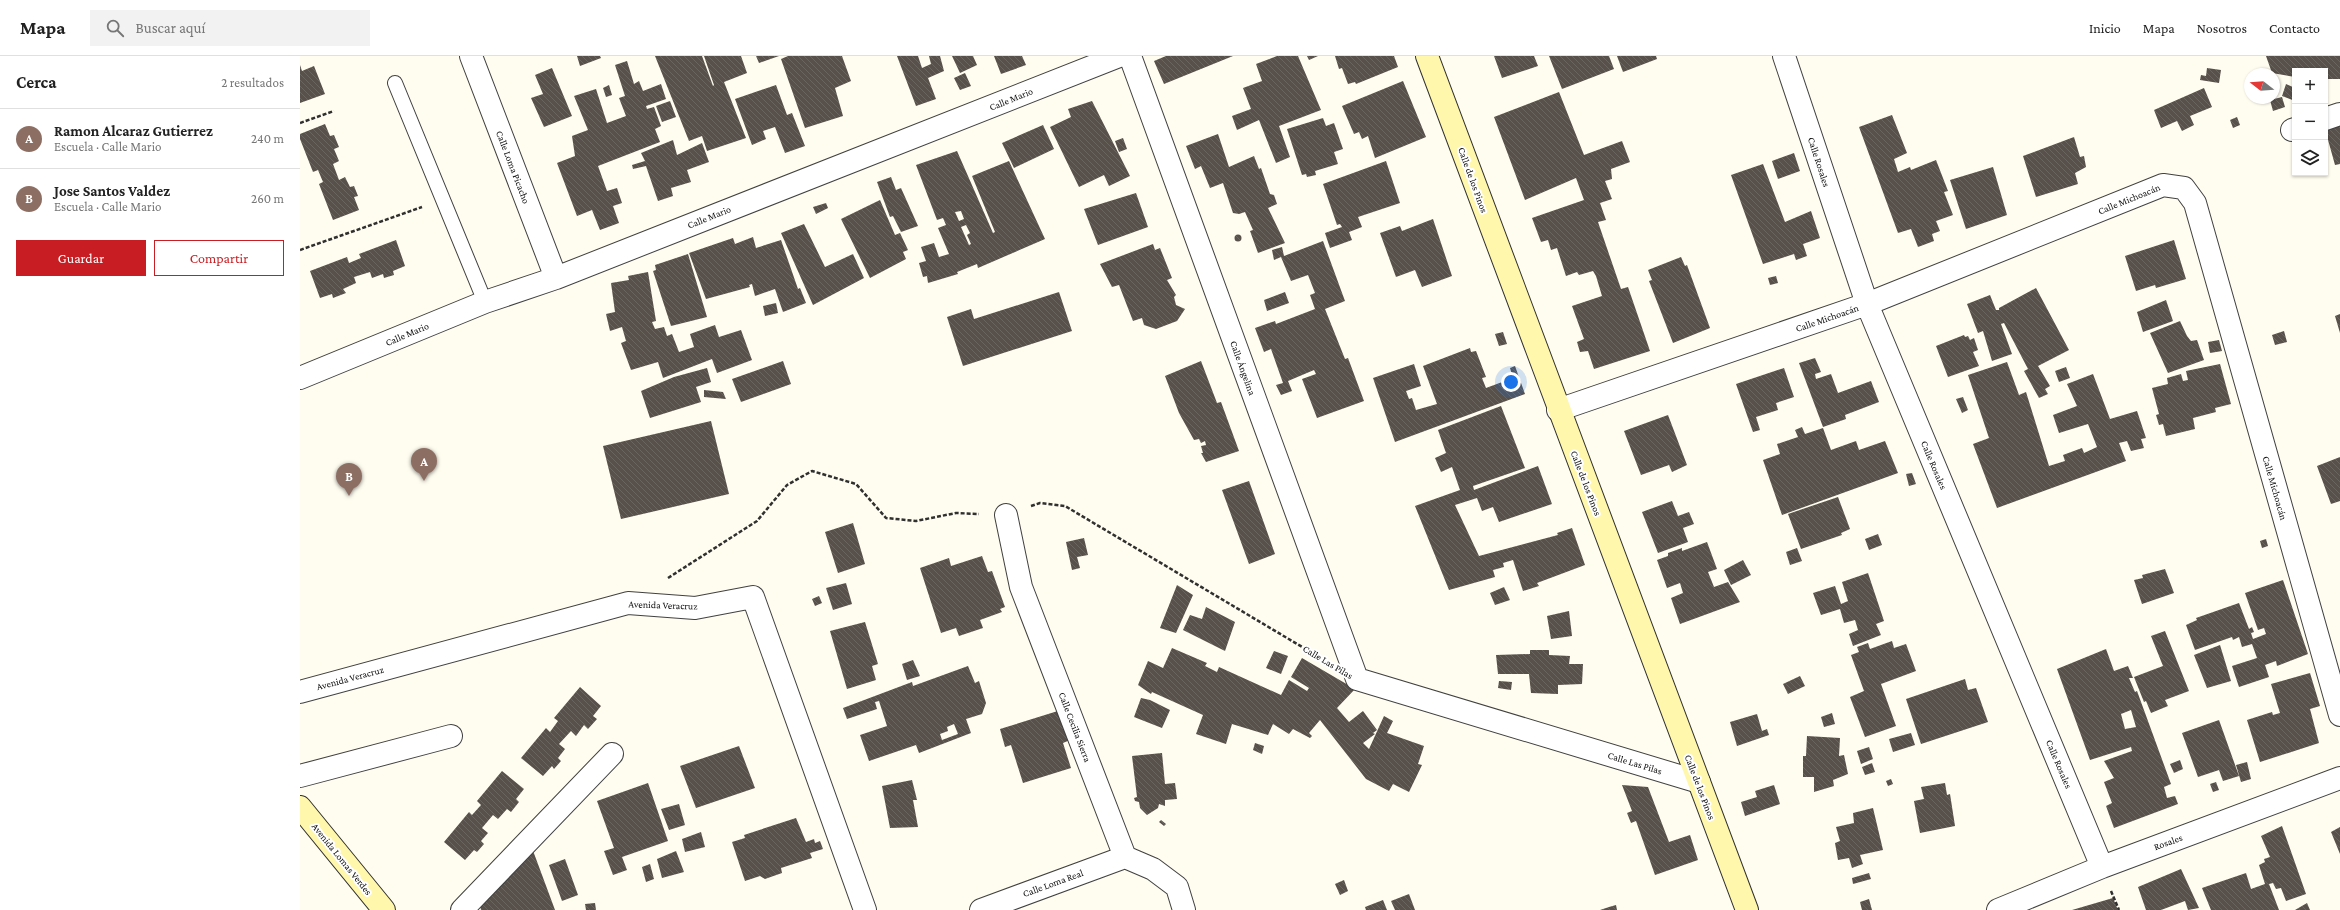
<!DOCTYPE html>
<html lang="es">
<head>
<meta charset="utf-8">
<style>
  :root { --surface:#fff; --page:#f2f2f2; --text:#222; --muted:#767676; --line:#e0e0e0; --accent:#c81d22 }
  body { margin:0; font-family:"Crimson Pro",serif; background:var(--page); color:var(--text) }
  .controls { position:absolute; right:12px; top:12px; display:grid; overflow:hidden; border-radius:0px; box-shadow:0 1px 3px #0004 }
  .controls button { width:36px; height:36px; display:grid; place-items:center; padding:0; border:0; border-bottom:1px solid var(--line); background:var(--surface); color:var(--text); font:20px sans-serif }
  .compass { position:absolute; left:1944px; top:12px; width:36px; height:36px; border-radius:50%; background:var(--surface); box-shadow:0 1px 3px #0004; rotate:287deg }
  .you { position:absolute; left:1211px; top:326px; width:14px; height:14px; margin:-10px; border:3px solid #fff; border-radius:50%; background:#1a73e8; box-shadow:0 0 0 6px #1a73e833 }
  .badge { display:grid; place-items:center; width:26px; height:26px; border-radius:50%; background:var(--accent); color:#fff; font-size:13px; font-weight:700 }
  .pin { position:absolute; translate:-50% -33px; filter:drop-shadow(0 1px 2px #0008) }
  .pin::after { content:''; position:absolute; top:21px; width:14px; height:12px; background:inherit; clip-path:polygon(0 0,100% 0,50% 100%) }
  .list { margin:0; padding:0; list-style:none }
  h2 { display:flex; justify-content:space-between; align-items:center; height:52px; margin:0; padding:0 16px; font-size:17px }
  h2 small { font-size:13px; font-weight:400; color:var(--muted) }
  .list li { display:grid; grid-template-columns:26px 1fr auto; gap:12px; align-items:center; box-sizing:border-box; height:60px; padding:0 16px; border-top:1px solid var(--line) }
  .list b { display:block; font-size:15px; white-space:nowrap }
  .list p { margin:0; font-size:13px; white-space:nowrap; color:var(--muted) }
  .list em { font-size:13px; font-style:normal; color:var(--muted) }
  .actions { display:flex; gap:8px; padding:12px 16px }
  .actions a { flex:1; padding:9px 0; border:1px solid var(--accent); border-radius:0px; text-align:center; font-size:14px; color:var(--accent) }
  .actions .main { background:var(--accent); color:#fff }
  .icon { flex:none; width:22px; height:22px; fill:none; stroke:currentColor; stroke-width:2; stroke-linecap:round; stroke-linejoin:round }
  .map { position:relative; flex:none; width:2040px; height:854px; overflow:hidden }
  header { display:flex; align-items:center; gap:24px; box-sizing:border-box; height:56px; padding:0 20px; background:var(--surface); border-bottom:1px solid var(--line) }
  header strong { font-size:19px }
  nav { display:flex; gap:22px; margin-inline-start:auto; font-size:14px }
  .search { width:280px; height:36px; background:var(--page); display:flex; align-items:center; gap:10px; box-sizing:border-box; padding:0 14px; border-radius:0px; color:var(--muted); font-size:15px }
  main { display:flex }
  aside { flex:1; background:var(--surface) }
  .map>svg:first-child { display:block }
</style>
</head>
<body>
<header>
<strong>Mapa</strong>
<div class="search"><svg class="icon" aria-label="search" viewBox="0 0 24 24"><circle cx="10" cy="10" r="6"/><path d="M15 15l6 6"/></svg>Buscar aquí</div>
<nav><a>Inicio</a><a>Mapa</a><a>Nosotros</a><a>Contacto</a></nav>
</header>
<main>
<aside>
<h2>Cerca<small>2 resultados</small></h2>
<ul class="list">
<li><span class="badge" style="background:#8d6e63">A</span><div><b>Ramon Alcaraz Gutierrez</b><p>Escuela · Calle Mario</p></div><em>240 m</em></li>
<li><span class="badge" style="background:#8d6e63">B</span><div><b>Jose Santos Valdez</b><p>Escuela · Calle Mario</p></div><em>260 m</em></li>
</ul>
<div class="actions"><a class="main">Guardar</a><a>Compartir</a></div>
</aside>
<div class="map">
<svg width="2040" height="854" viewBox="0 0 2040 854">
  <defs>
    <pattern id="building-back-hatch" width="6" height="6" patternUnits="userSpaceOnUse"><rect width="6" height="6" fill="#58504a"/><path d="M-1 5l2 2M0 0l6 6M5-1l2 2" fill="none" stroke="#6b6560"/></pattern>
  </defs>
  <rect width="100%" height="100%" fill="#fffcf0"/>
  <path fill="url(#building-back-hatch)" fill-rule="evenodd" d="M277,0H300L301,2L280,10Z
    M355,0H402L413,30L414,29L404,0H441L447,17L424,26L446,82L407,95L402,80L389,85Z
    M456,0H479L459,7Z
    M488,0H542L551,25L535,32L543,60L505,72L481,3Z
    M597,0H618L622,12L631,8L629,0H640L644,15L628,22L636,43L616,50Z
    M652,0H673L677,9L660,17Z
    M694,0H722L726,9L701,18Z
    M866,0H933L864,28L854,5Z
    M977,0H998L1021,54L979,70L990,101L976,107L959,64L937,74L932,60L951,53L943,32L962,25L956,8Z
    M1007,0H1018L1009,4Z
    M1035,0H1094L1098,11L1056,28L1055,26L1048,28L1042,12L1039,13Z
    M1194,0H1234L1238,10L1202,22Z
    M1249,0H1309L1314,13L1262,33Z
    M1317,0H1356L1357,3L1323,16Z
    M1966,0H2040V23H2025V15H1995V21L1972,17Z
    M327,5L334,28L339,25L343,35L361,28L366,43L346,50L347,53L354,51L361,70L355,73L360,86L298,110L307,135L317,132L322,147L313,150L319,167L300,174L292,154L277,160L257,107L275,100L272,80L288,74L274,40L296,33L307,67L326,60L319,42L325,40L315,9Z
    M0,9L2,15L14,10L25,38L0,47Z
    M252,12L272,60L244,71L231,42L243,38L235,19Z
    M1907,12L1921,14L1919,27L1900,24L1901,19L1906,20Z
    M665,17L671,30L660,34L654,22Z
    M1103,25L1126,81L1075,102L1068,80L1062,83L1059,76L1054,78L1042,50Z
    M1986,28L1995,32V45L1982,40Z
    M309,29L312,39L306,41L303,32Z
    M476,29L487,59L492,57L505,90L485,97L475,71L463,75L466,83L452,89L435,43Z
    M1904,32L1912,51L1890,60L1894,69L1882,75L1877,65L1861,72L1854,54Z
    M1259,36L1284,99L1322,85L1330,106L1311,113L1312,123L1305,125L1312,143L1300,147L1306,164L1298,166L1321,233L1328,231L1350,295L1294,313L1288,295L1280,296L1277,286L1284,283L1272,250L1302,240L1296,220L1293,215L1279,219L1277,216L1266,220L1257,192L1251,194L1248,184L1241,186L1232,162L1284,144L1276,122L1225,144L1194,61Z
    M1982,41L1985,51L1973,55L1970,44Z
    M370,45L376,61L362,66L356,50Z
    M792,45L830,120L809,130L804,119L779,131L750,71L771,61L768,53Z
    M1592,59L1607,97L1594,103L1598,116L1610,111L1611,114L1636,104L1648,135L1644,136L1653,159L1636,165L1640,175L1632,178L1634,185L1618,191L1611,173L1598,177L1559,71Z
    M1937,61L1940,69L1933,72L1930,64Z
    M2040,61V108L2035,109L2025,73Z
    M1023,62L1026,70L1034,67L1043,93L1034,96L1038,108L1015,115L1016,119L1007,121L1006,118L1002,119L987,73Z
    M25,68L30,80L34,79L39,91L34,93L39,105L33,108L39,124L45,121L50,131L54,130L58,140L54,141L59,154L33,164L19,128L23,126L18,114L13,116L0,83V78Z
    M743,69L754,93L714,112L702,87Z
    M918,78L929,111L954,100L959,113L961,112L970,138L974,139L977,148L968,152L985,187L958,197L950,175L953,174L945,156L939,158L933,157L923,127L910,132L901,110L895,113L886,90Z
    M1774,81L1780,101L1784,100L1786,111L1775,117L1778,128L1736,141L1723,100Z
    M823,82L827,93L819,96L815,85Z
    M373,84L377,99L402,87L409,106L387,114L391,126L371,132L373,140L358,145L346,110L333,113L332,109L345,105L341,97Z
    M657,95L693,177L695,176L672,120L709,105L745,183L678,212L677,208L657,216L658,218L628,227L627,220L623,221L619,207L626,205L621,191L634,187L639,201L649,198L638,172L646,169L643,162L637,164L616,109ZM661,155L664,163L659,165L655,156ZM666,169L670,177L667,179L671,188L669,189L661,171Z
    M1494,97L1500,115L1478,123L1472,105Z
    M1086,105L1100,147L1058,161L1062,171L1049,176L1052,184L1030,192L1025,177L1042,171L1040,168L1037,169L1023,128Z
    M1463,108L1485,166L1511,155L1520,182L1503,188L1507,200L1496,204L1494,198L1463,208L1431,119Z
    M1693,111L1707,159L1666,173L1650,124Z
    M591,121L596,134L601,132L618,170L601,176L593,160L590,161L577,126Z
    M836,137L848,171L798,189L784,153Z
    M580,144L595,179L600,177L608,194L603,196L606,203L570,222L541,163Z
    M526,147L528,152L516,158L513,151Z
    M1133,163L1152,220L1122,231L1115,214L1096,221L1080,177L1100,170L1102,175Z
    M504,168L525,211L553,198L564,222L513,249L481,177Z
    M934.5 182a3.5 3.5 0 1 1 7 0a3.5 3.5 0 1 1-7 0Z
    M453,181L456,192L481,184L498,233L500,232L506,247L483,256L475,233L455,240L452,228L449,229L450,231L406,243L389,197L433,182L435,188Z
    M96,184L105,210L93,215L94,219L84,222L83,218L72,222L70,216L54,221L56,227L43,233L46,237L33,242L32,238L20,242L10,215L47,201L49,207L61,202L59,198Z
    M1874,184L1886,223L1856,232L1855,229L1836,235L1825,200Z
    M1023,185L1045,245L1025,253L1045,303L1048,302L1064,345L1017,362L1002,323L1016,318L1014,314L988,325L992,335L981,339L976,329L983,327L971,293L964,296L955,272L975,265L976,268L1015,253L1010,239L1015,237L1008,219L991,225L981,201L974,204L972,194L982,191L984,200Z
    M853,188L855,194L860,192L872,222L867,224L876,239L874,241L876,249L885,253L877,265L856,273L844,269L842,262L833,265L819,229L812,231L800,208Z
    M388,198L407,261L371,270L353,215L356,214L355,209Z
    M1381,201L1385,210L1387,209L1410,272L1373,287L1349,225L1352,224L1348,214Z
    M348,216L356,265L352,266L355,273L364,271L367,280L372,278L379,296L394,291L390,278L415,269L419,281L441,274L452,304L417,317L412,303L363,322L358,306L331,314L321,287L326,285L322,271L310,275L306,258L315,256L311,227L329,224L328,220Z
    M1476,220L1478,227L1470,229L1468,222Z
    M1736,232L1769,294L1738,310L1750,330L1745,333L1748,338L1739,342L1724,315L1728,313L1704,267L1701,268L1712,298L1692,305L1683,275L1678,277L1667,248L1690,239L1696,254H1699V252Z
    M759,236L772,275L663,310L647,261L671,253L674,263Z
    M985,236L989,247L967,255L964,244Z
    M1866,244L1873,265L1843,276L1837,256Z
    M476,247L478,257L465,260L463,250Z
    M2040,258V277L2035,260Z
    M1880,265L1887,280L1891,285L1897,284L1904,304L1868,317L1850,277Z
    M1984,275L1987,286L1975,289L1972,279Z
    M1203,276L1207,288L1199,290L1195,278Z
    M1664,279L1665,281L1668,280L1670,284L1674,282L1678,294L1673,296L1679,310L1648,321L1636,290Z
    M1919,284L1922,295L1910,297L1908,286Z
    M1170,292L1171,296L1176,295L1186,321L1182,322L1186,332L1213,322L1210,312L1215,310L1225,338L1095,386L1073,322L1114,308L1121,330L1106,335L1109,343L1112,342L1116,354L1137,348L1123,310Z
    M1515,302L1521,316L1515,318L1516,323L1531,318L1538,337L1571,325L1579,346L1545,359L1546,363L1523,371L1499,307Z
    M483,305L491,328L441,346L432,323Z
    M901,305L917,347L921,346L939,395L906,406L901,397H903L901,390L906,389L905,385L901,387L899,383L894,384L879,357L865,320Z
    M1707,306L1719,339L1726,336L1749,410L1765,405L1763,399L1782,392L1784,397L1797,391L1788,368L1759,377L1753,359L1777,350L1767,328L1793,318L1810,363L1837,355L1846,382L1841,383L1844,392L1831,395L1827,385L1819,387L1826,405L1697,452L1673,388L1689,382L1668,319Z
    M1920,308L1931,348L1915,352L1916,356L1893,362L1895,373L1866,380L1863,368L1859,369L1856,359L1859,358L1852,332L1868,328L1867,322L1881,318L1883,325L1888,324L1886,315Z
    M1766,311L1770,322L1759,326L1755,315Z
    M407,312L411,326L396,331L401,346L350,362L341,335L374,321Z
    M1484,312L1494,341L1476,347L1478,354L1456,361L1460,374L1453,376L1436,328Z
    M404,334L423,336L426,343L404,341Z
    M1663,341L1668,354L1662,357L1656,343Z
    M1201,350L1225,412L1173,430L1174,434L1238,410L1252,448L1199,466L1193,451L1182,455L1177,442L1155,449L1179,500L1258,479L1257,477L1272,472L1285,509L1237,527L1239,530L1223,535L1213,504L1203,507L1204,511L1193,514L1195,521L1149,534L1115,450L1160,434L1152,411L1141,416L1135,402L1146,397L1138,374Z
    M1368,359L1387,409L1372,416L1369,409L1341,419L1324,375Z
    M411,365L429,438L321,463L303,390Z
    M1502,371L1505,378L1523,372L1531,394L1556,385L1559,394L1585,385L1598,417L1482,459L1463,404L1480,398L1477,388L1498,381L1495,374Z
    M2040,401V445L2031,448L2017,410Z
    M1612,417L1616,428L1609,430L1606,418Z
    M949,425L975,498L949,508L922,434Z
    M1538,441L1550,473L1541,477L1542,479L1501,493L1488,458Z
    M1372,445L1378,460L1389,456L1394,468L1383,472L1388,486L1358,497L1342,456Z
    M553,467L565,508L538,517L525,476Z
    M1578,478L1582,489L1569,494L1565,483Z
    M784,482L788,499L777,501L780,512L772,514L766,486Z
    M1966,483L1968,490L1962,492L1960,485Z
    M1407,486L1417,513L1408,516L1414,531L1428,526L1440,546L1380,568L1371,542L1383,537L1380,527L1367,532L1357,504L1368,500V497L1382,492V495Z
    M1497,492L1502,505L1490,509L1486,496Z
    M682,500L688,516L692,515L705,551L700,553L702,556L680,564L683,572L659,580L656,572L641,577L620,512L649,502L651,510Z
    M1443,504L1451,519L1431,529L1424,514Z
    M1865,513L1874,537L1842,548L1834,524L1843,522L1842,519Z
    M1568,517L1584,565L1576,568L1581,579L1553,590L1549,578L1558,574L1555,564L1544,567L1540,553L1521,559L1513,537L1535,530L1541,548L1548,545L1542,526Z
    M1983,524L2008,598L1977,610L1976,605L1965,609L1969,621L1939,631L1932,610L1957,602L1952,588L1942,591L1939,581L1933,584L1932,581L1895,594L1886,569L1897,564L1896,562L1939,547L1949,573L1952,571L1954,576L1951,577L1953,583L1966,578L1964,572L1958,574L1945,537Z
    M546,527L552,548L533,554L526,532Z
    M877,529L893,539L876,577L860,572Z
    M1204,531L1210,544L1195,549L1190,537Z
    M519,540L522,547L515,550L512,543Z
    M906,551L935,566L925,595L883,574L890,559L902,563Z
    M1269,555L1272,580L1251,583L1247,560Z
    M565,566L578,608L572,610L576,624L547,633L530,575Z
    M1865,575L1889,635L1865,644L1868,650L1851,657L1846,645L1844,646L1834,621L1863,610L1851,580Z
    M1592,585L1594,592L1606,588L1616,615L1581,628L1596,670L1565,681L1550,641L1564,635L1551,599L1559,596L1557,591L1568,587L1570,593Z
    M1920,589L1931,625L1907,632L1894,599Z
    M872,592L907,607L905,610L917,616L919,611L981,639L989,624L1007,635L1009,632L991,621L1002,602L1055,633L1037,652L1049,666L1063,655L1077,674L1073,677L1075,678L1063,687L1069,693L1084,660L1093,665L1087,677L1124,690L1118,708L1122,709L1109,736L1093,728L1089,735L1066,723L1020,664L1009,677L1012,680L1010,682L993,673L989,678L973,668L968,679L932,668L926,688L896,678L903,659L852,636L851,638L838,629L848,605L863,612Z
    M1806,593L1814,615L1828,610L1833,622H1829L1835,636L1837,635L1871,728L1864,731L1867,742L1875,740L1878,748L1814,772L1806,750L1812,747L1804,726L1814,722L1804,705L1832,695L1831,691L1790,704L1757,613ZM1831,654L1836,671L1825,673L1821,658Z
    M1230,594H1249V599L1270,600L1269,608H1283L1282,628L1258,629V638L1231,637L1229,618H1198L1196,599L1230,598Z
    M974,595L988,600L981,618L966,612Z
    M613,604L620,620L607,624L602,608Z
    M668,610L675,627L679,625L686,647L682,658L666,663L671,677L619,697L616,689L569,705L560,679L587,670L579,645L575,646L577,653L547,663L543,652L612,626L613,630ZM654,668L658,678L642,684L640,678L648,675L647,671Z
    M2010,617L2020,650L2010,653L2019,687L1960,706L1947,664L1972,656L1973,659L1980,657L1971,628Z
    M1500,620L1505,630L1488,638L1483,628Z
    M1665,623L1668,634L1676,632L1688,666L1621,688L1606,643Z
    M1199,625L1212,626L1211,634L1198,632Z
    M280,631L301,650L293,660L297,663L288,673L284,669L276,680L271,675L259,688L265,693L258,702L261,705L254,713L252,710L243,720L221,702L246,672L250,676L258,665L254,662Z
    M841,642L850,644L870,654L862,672L834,661Z
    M761,654L770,684L763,687L771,712L723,727L711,689L705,691L700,673Z
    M1532,657L1535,668L1524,671L1521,661Z
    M1457,658L1462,675L1467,673L1469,679L1437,690L1430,666Z
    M1919,664L1939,720L1923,725L1919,714L1898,721L1882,677Z
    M1611,677L1615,689L1593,696L1589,683Z
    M1507,680L1540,682L1539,700L1544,699L1548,718L1533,724L1534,730L1514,736V721H1503V700H1506Z
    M955,687L964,690L962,698L953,694Z
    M439,690L455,732L396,752L380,710Z
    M1569,691L1573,703L1561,708L1557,695Z
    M862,697L865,728L875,727L877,743L865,744V750L859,748L858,752L847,759L840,752L839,746L835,745L834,742L837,741L832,700Z
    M1880,704L1883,713L1874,717L1870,708Z
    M1947,706L1951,723L1941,726L1936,709Z
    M1572,707L1575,716L1565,719L1562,711Z
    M202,715L224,733L216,743L219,746L211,756L207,753L198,763L193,759L182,772L188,777L181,785L184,788L177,796L174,794L165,804L144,786L169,756L172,759L181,749L177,745Z
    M1591,723L1593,728L1588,730L1586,725Z
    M612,724L617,744H613L618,771L590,772L582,730Z
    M1916,726L1919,734L1913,736L1910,728Z
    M348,727L368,785L322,801L327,814L313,819L304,795L314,792L297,745Z
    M1645,727L1647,739L1650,738L1655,770L1620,777L1614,745L1624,743L1621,731Z
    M1322,729L1348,731L1369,786L1390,779L1398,804L1355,819L1336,765L1331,767L1327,757L1332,755Z
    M1474,729L1480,748L1445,760L1441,746L1457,741L1455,735Z
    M379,748L385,769L369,774L361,753Z
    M1573,752L1583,794L1560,799L1563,808L1552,812L1549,802L1538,804L1535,787L1540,785L1536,771L1554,767L1553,757Z
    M496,762L506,786L514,783L515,787L520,785L523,793L510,797L512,802L481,812L482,817L465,823L460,820L445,825L432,786L445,782L444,779Z
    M861,764L866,768L864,770L859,766Z
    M1982,770L2006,838L1986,845L1981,832L1976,833L1973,827L1969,828L1979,854H1911L1902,832L1946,817L1951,833L1965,828L1959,809L1965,806L1964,803L1970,801L1961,780Z
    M2040,771V798L2031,776Z
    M401,776L405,791L385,796L382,783Z
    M232,792L255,854H181L180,850Z
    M376,795L384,816L362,822L357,803Z
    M265,803L278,839L262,845L249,809Z
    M350,808L354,823L346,826L342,811Z
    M1881,813L1899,852L1888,854L1885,845L1861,854H1846L1838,831Z
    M1569,817L1571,823L1553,828L1552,822Z
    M1044,824L1048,835L1040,839L1035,828Z
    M1109,838L1115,854H1095L1091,845Z
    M1813,842L1818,854H1772Z
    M1569,843L1572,854H1562L1560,846Z
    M1083,844L1087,854H1066L1065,851Z
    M295,847L296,854H286L285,848Z
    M2007,847L2010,854H1995Z
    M1316,849L1317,854H1300L1309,851Z"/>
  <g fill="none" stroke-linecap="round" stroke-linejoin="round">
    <defs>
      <path id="lane" d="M95,27L185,246"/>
      <path id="street" d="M171,0L256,222
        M830,0L1057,623L1399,726
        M1484,0L1567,248L1802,811
        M2025,63L2040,58
        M1992,74L1995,73
        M0,322L185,246L256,222L819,0
        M1258,354L1567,248L1863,129L1884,132L1895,147L2040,659
        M706,459L721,531L825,801L853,813L877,831L884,854
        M0,636L328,547L395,552L453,541L565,854
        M0,720L151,680
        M162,854L312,698
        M681,854L825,801
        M1698,854L1802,811L2040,722"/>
      <path id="secondary" d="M1127,0L1447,854
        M0,751L84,854"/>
    </defs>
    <use href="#lane" stroke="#414141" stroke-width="16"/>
    <use href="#street" stroke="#414141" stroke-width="24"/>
    <use href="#secondary" stroke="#303030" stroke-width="24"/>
    <path stroke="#303030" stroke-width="2.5" stroke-dasharray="4 2" stroke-linecap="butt" d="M0,67L34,55
      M0,194L122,151
      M731,450L740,447L765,450L1019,601
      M368,522L457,465L487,429L512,415L556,428L586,462L616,465L656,457L679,458
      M1811,835L1819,854"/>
    <use href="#lane" stroke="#fff" stroke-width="14"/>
    <use href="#street" stroke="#fff" stroke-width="22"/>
    <use href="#secondary" stroke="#fff7ab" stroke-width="22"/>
  </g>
  <g text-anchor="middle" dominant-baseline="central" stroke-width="4" stroke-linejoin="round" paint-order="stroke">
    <g font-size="10" fill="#0e0e0e" stroke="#fff">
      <text transform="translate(711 43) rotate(-22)">Calle Mario</text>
      <text transform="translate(1519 106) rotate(72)">Calle Rosales</text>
      <text transform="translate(213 111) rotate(69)">Calle Loma Picacho</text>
      <text transform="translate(1173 124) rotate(70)">Calle de los Pinos</text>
      <text transform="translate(1829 143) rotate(-22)">Calle Michoacán</text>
      <text transform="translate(409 161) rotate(-22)">Calle Mario</text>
      <text transform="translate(1527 262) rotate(-19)">Calle Michoacán</text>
      <text transform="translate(107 278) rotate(-23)">Calle Mario</text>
      <text transform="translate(943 312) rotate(70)">Calle Ángelina</text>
      <text transform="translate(1634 409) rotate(67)">Calle Rosales</text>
      <text transform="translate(1286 427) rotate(69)">Calle de los Pinos</text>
      <text transform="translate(1975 432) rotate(74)">Calle Michoacán</text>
      <text transform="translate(363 549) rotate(2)">Avenida Veracruz</text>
      <text transform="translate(1028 606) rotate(31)">Calle Las Pilas</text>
      <text transform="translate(50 622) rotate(-15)">Avenida Veracruz</text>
      <text transform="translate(775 671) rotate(69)">Calle Cecilia Sierra</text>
      <text transform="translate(1335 707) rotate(17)">Calle Las Pilas</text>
      <text transform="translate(1759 708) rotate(67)">Calle Rosales</text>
      <text transform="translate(1400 731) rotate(69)">Calle de los Pinos</text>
      <text transform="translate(1868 786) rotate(-20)">Rosales</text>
      <text transform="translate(42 803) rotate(51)">Avenida Lomas Verdes</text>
      <text transform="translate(753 827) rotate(-20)">Calle Loma Real</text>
    </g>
  </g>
</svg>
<div class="controls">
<button>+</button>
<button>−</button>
<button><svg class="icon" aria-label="layers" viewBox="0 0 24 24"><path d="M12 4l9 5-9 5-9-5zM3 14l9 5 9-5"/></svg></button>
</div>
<svg class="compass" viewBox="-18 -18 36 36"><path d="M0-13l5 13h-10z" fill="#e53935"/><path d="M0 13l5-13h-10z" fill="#767676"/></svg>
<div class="you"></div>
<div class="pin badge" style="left:124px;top:425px;background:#8d6e63">A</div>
<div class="pin badge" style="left:49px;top:440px;background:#8d6e63">B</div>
</div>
</main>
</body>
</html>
